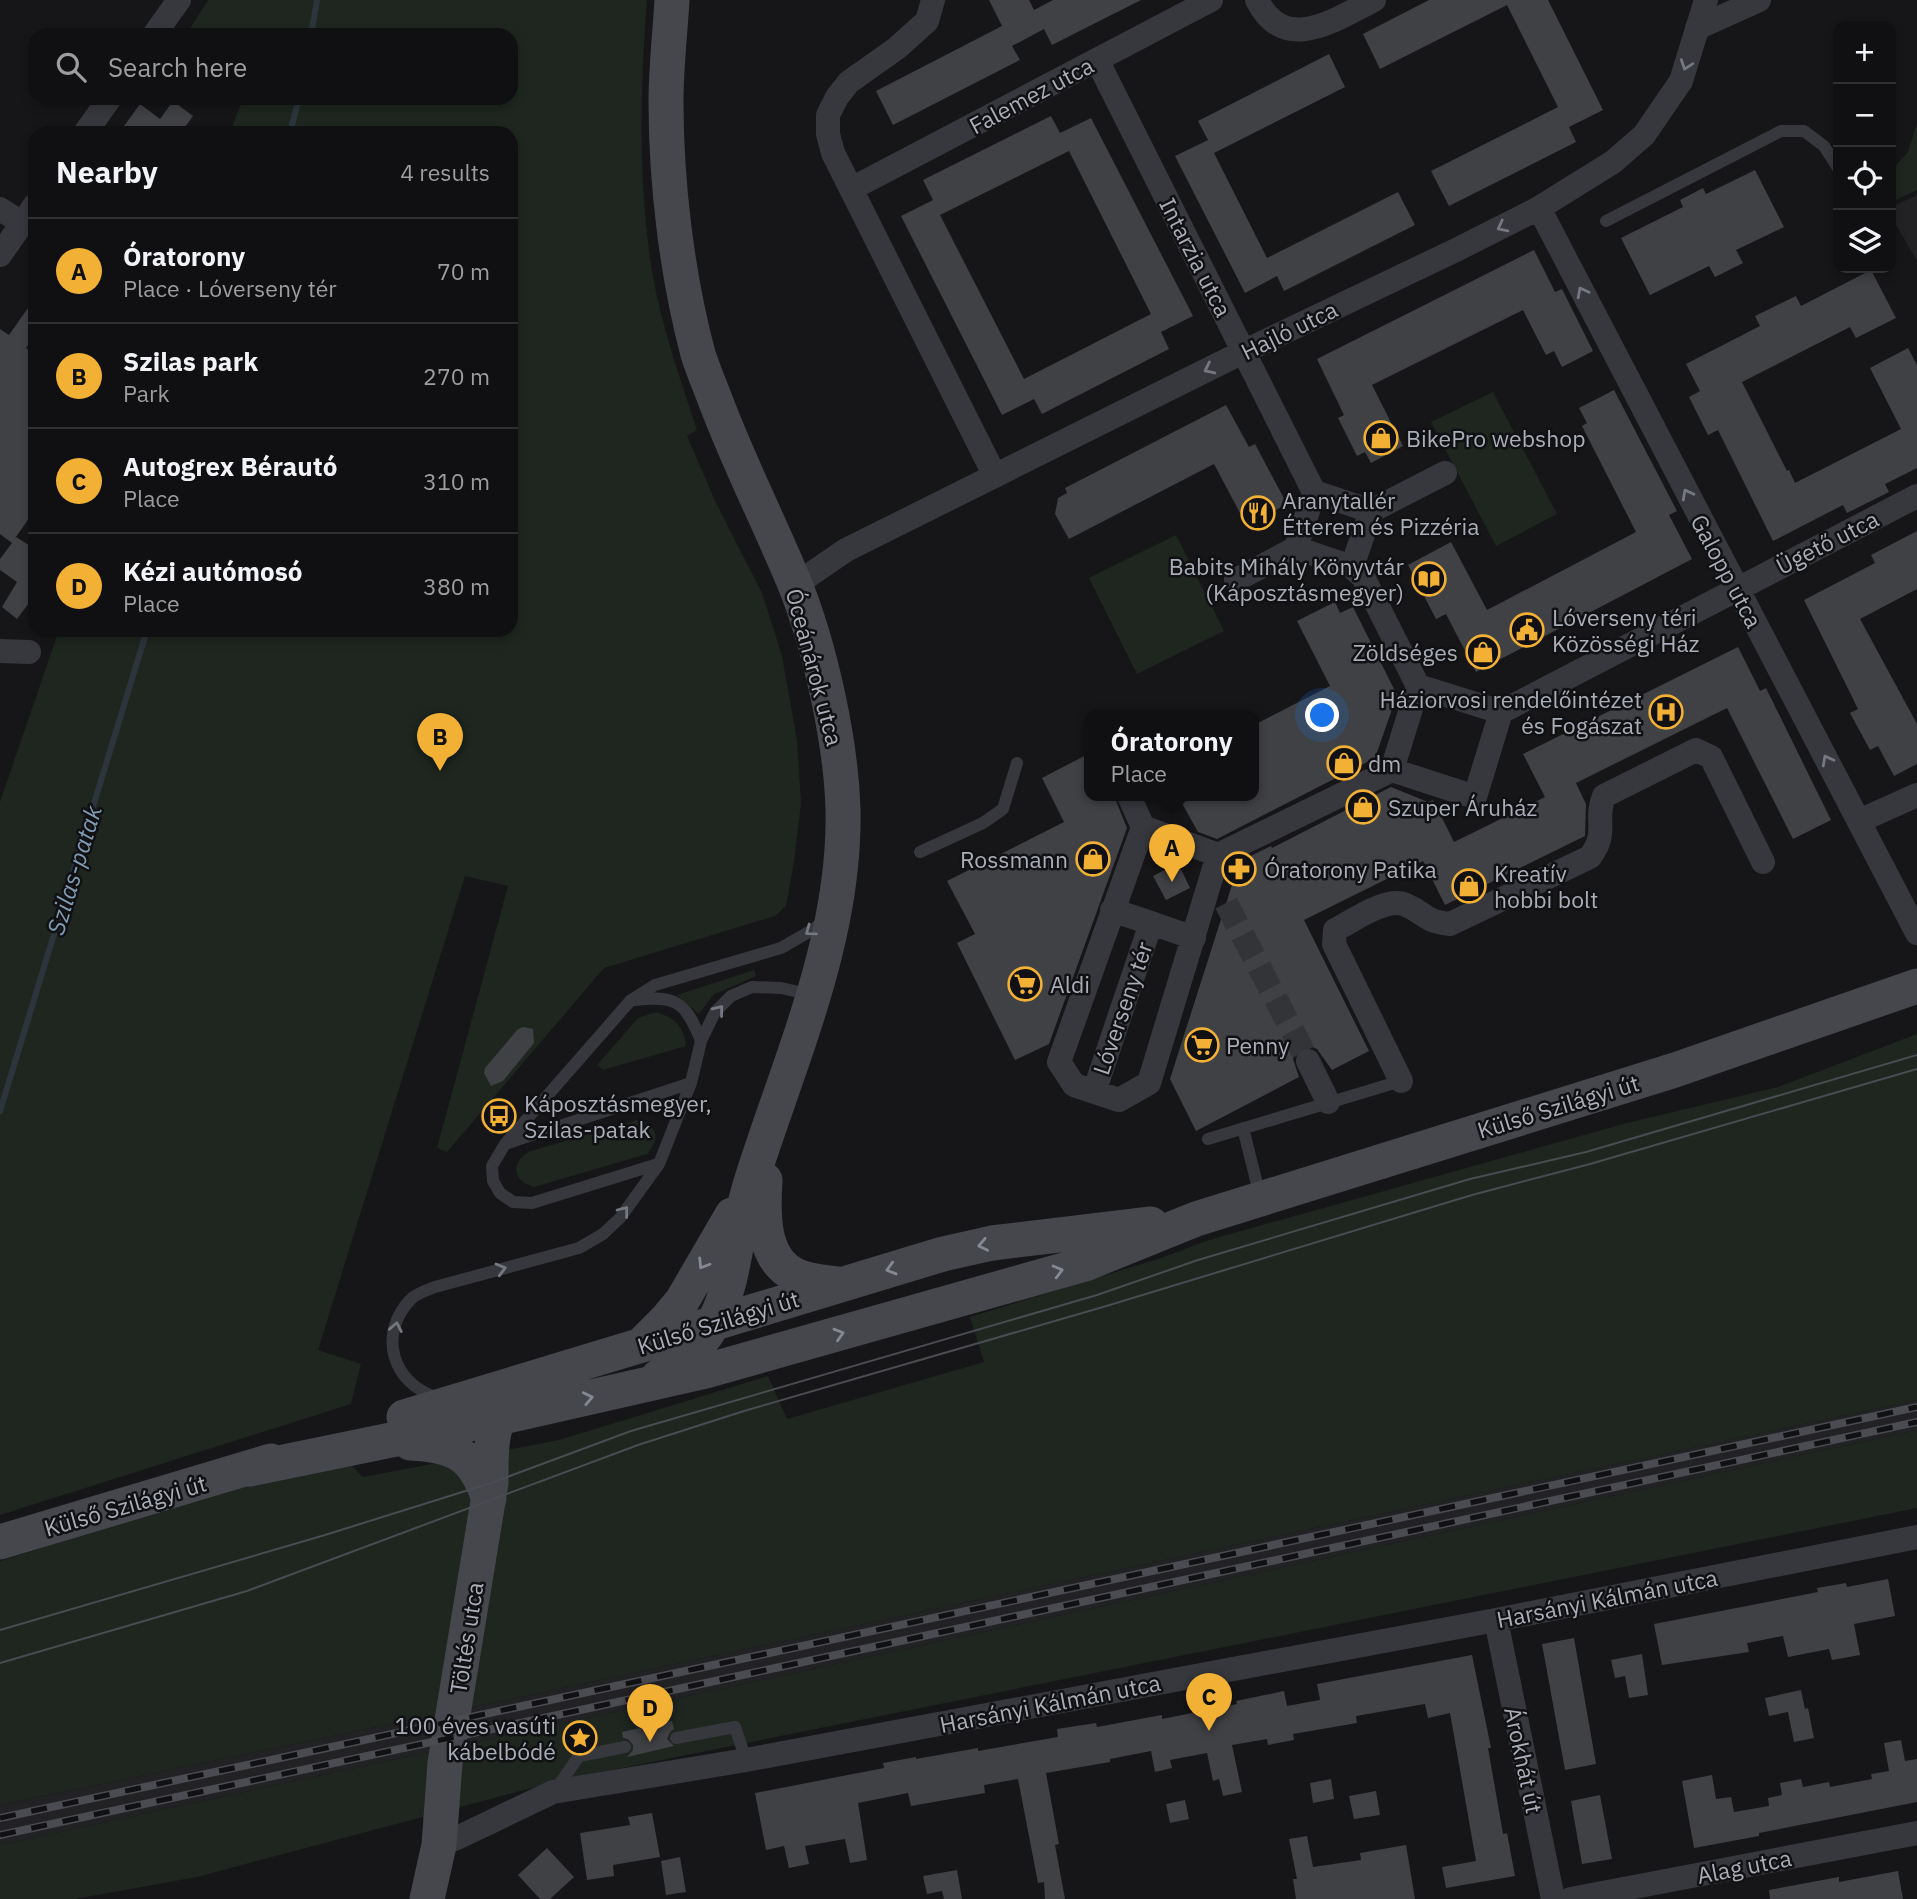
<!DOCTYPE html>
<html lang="en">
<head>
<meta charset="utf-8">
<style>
  :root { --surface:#101012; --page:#1e1e20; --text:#f1f3f6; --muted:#9c9d9f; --line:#303032; --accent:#f2b134 }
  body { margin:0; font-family:"IBM Plex Sans",sans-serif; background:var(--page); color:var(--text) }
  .controls { position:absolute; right:21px; top:21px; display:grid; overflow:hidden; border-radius:14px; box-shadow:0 4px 10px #0003 }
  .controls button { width:63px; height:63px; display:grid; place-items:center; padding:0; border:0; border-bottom:2px solid var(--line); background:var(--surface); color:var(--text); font:35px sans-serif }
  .you { position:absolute; left:1323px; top:716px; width:24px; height:24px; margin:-18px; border:5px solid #fff; border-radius:50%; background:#1a73e8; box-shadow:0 0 0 10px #1a73e833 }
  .badge { display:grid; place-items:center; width:46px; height:46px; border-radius:50%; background:var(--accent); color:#111; font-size:23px; font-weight:700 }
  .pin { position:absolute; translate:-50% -58px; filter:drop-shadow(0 2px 4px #0008) }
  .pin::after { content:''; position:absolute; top:37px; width:24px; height:21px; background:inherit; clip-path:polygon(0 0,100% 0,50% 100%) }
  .popup { position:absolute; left:1084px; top:710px; width:175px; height:91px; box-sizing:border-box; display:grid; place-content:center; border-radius:14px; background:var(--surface); filter:drop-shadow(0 2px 5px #0005); font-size:23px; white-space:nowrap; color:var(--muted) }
  .popup b { font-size:26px; color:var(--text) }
  .popup::after { content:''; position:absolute; left:50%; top:100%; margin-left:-14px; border:14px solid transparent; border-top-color:var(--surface) }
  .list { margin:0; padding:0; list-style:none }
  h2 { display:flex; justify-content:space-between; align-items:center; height:91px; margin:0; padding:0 28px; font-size:30px }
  h2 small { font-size:23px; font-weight:400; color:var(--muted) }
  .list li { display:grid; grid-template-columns:46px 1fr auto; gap:21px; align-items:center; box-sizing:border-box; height:105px; padding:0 28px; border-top:2px solid var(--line) }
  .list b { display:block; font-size:26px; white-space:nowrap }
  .list p { margin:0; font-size:23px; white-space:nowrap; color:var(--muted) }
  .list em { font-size:23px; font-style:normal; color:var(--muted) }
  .icon { flex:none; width:38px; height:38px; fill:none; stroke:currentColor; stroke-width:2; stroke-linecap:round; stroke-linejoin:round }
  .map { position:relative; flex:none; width:1917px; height:1899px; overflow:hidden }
  .search { position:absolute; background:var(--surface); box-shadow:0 4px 10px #0003; left:28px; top:28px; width:490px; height:77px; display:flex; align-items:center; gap:18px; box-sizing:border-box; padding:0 24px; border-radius:21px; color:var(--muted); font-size:26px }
  .panel { position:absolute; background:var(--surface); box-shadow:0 4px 10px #0003; left:28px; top:126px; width:490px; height:511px; border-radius:21px }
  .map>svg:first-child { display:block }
</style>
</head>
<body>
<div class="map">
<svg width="1917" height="1899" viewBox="0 0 1917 1899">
  <rect width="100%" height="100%" fill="#161618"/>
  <path fill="#222225" d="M1917,195V261L1891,216V207Z
    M1917,1400V1430L0,1845V1805L497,1702Z"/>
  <path fill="#1e261f" d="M208,0H647C640,90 638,182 652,271C661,325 680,378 697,430L687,436L716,503L762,593L782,656L797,740L801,803L794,862L786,906L775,916L604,968L447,1152L437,1148L508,886L465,876L318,1350L361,1364L351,1404L0,1515V802L59,630H511V133H230L241,103L231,98H511V35H186Z
    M1917,123V190L1891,202V171L1908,152Z
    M1493,392L1557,514L1496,546L1431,422Z
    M1176,535L1224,631L1137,674L1089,578Z
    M754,970L756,976L713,995L699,1014L677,995Z
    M656,1012C673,1017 685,1026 686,1046L603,1070L597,1065L638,1018Z
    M1917,1034V1400L497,1702L0,1805V1561L313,1462L346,1460L363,1477L559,1440L768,1376L787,1419L984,1362L970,1317L1161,1258L1209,1240L1627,1123L1778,1087Z
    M636,1120C658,1124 661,1139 647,1154L534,1187C513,1181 510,1164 528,1152Z
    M1917,1430V1508L562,1780L197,1877L75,1899H0V1845Z"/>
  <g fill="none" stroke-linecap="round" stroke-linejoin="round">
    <path stroke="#2c353c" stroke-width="6" d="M311,35L317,0
      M290,133L299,98
      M0,1111L147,630"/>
  </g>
  <path fill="#404145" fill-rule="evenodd" d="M989,0H1029L1034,10L1053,0H1141L1052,45L1044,29L1012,46L1020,60L893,125L876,91L1002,26Z
    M1429,0H1548L1603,110L1569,127L1576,142L1449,206L1431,171L1558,107L1507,5L1380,69L1363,34Z
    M1329,54L1345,87L1214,153L1267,258L1398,192L1415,225L1284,291L1277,276L1245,293L1175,156L1208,140L1198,121Z
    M173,101L193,116L181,133H119L140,104L160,119Z
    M1051,116L1060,133L1091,118L1193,316L1161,332L1169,349L1042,414L1034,399L1002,415L901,216L933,200L923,180ZM1069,151L1151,314L1024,379L940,215Z
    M1755,170L1784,227L1736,250L1743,263L1715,277L1709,266L1650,295L1621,238L1683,207L1680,200L1703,188L1706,194Z
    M1534,250L1555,292L1562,289L1593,351L1562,367L1554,351L1546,355L1523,310L1372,385L1403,446L1371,463L1365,452L1357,456L1338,418L1344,415L1317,359Z
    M1871,270L1896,318L1856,338L1850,327L1742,382L1787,471L1789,470L1795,483L1901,429L1870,368L1908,348L1917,365V468L1885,484L1889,492L1847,513L1843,505L1773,541L1718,430L1708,435L1689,397L1700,391L1686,364L1760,326L1755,316L1796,296L1801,306Z
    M35,298V335L26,348L35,354V510L13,541L16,537L35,549V595L17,619L2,607L17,582L0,570V559L12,543L0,534V329L9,335Z
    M1614,390L1677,511L1669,515L1692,559L1476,672L1446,614L1436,619L1408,565L1451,542L1487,610L1636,532L1582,426L1587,423L1579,408Z
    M1226,405L1249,447L1255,444L1287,504L1253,522L1247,510L1240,513L1214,464L1069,539L1055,514L1058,498L1067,493L1065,488Z
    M1917,531V589L1860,619L1917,724V764L1894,776L1878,746L1870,750L1850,713L1858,709L1804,600L1875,563L1871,555Z
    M1335,602L1340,613L1353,607L1397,695L1375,758L1217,839L1198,832L1178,796H1254V725L1330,686L1297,621Z
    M1738,647L1760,691L1766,688L1831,820L1793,839L1727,708L1576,783L1586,804L1585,836L1445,905L1423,861L1304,920L1369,1051L1332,1070L1317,1049L1310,1046L1302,1047L1296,1052L1293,1059L1299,1077L1196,1131L1170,1079L1239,863L1230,867V866L1271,846L1272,848L1391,787L1428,802L1433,800L1454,842L1545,797L1523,754Z
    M1090,753V796H1114L1127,828L1049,1044L1015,1060L957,943L975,934L947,881L1064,822L1042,778Z
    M1178,863L1190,888L1166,900L1153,876Z
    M523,1027L533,1029L534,1043L503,1081L491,1086L484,1073L485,1068L518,1029Z
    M1888,1579L1895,1616L1854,1624L1860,1655L1832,1660L1829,1649L1788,1657L1783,1636L1747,1643L1749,1652L1662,1665L1654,1624L1818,1592L1817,1588L1846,1583L1847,1587Z
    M1574,1638L1596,1764L1565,1770L1542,1644Z
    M1642,1654L1648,1695L1629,1698L1625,1676L1615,1678L1611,1660Z
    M1472,1655L1491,1748H1488L1503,1834L1507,1833L1515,1876L1446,1888L1442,1867L1476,1861L1450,1713L1428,1718L1425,1704L1356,1716L1357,1723L1293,1734L1294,1740L1268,1745L1267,1739L1232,1745L1242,1792L1223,1796L1219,1779L1213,1781L1207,1753L1170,1760L1172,1768L1155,1772L1151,1751L1110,1759V1762L1046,1773L1059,1844L1055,1845L1065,1899H1045L1044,1882L1038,1883L1018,1779L984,1785L985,1793L911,1806L908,1793L858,1803L867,1860L850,1863L845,1839L805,1846L809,1864L789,1868L784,1846L766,1850L755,1793L884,1768L883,1763L916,1757V1759L978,1748V1751L1058,1737L1057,1729L1096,1723L1097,1727L1162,1715V1719L1237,1704L1236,1701L1284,1691L1287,1706L1320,1700L1317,1684Z
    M1801,1690L1805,1709L1808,1708L1814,1738L1794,1742L1788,1712L1769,1716L1765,1698Z
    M672,1721L674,1729L670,1732L667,1739L674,1746L627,1757L633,1750V1745L628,1739L623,1738L622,1732Z
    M1901,1740L1905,1761L1917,1759V1802L1759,1833V1836L1694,1848L1682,1781L1712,1775L1716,1799L1731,1797L1734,1812L1769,1806L1768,1798L1782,1795L1780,1783L1801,1779L1803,1787L1829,1782L1830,1787L1872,1779L1871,1774L1889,1771L1884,1743Z
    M1331,1779L1334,1799L1313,1803L1310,1783Z
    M1376,1791L1380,1815L1354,1819L1349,1796Z
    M1600,1795L1612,1859L1582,1864L1571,1801Z
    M1185,1800L1189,1819L1170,1823L1166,1804Z
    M652,1813L660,1857L613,1865L614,1876L587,1880L580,1833L630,1825L628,1817Z
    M1307,1836L1313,1867L1361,1860L1360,1853L1406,1845L1415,1899H1296L1293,1879H1297L1289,1839Z
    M547,1848L574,1877L550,1899H540L518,1875Z
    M680,1857L686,1892L666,1895L661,1861Z
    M957,1870L962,1899H944L942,1891L927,1894L923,1876Z
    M1898,1871L1903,1899H1770L1769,1890L1839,1877V1882Z"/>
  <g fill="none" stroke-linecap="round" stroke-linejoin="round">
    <path stroke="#333438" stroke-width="24" stroke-dasharray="24 12" stroke-linecap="butt" d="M1226,903L1308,1061"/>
    <path stroke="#37383d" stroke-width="12" d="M1606,221L1781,131H1804L1824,146L1838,168
      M920,852L983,823L1003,809L1017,763
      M635,1000C676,995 686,1002 701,1041
      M1243,1128L1260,1196
      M1208,1139L1401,1081
      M505,1144L691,1083
      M658,1164L532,1203L513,1202L500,1193L493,1181L492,1166L505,1144L631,1000L655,985L781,948L814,929L823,921
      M438,1398C392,1384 377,1334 411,1299C417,1293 427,1290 435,1287L579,1248L603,1234L620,1218L659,1164L691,1083L701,1041L715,1012L731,996L752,987L781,988L812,995
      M676,1738L735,1727L746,1760
      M554,1792L579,1756L625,1747"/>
    <path stroke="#37383d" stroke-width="24" d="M933,0L927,21L897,48L849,82L837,97L828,115V134L833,153L995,476
      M1257,0C1285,55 1334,20 1374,0
      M1697,28L1759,0
      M154,35L179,0
      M1097,60L1314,492
      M85,133L110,98
      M851,189L1211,0
      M1539,208L1917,933
      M0,209L22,223
      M0,255L35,205
      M1314,492L1371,511L1352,567L1296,548Z
      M1371,511L1445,473
      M1352,567L1363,577L1418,686L1392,770L1475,797L1501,712L1418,686
      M1236,580L1296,548
      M795,585L846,550L1243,352L1456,250L1539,208L1613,162L1644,135L1681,81L1706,0
      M0,651L29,652
      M1501,712L1917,496
      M1129,796L1143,827
      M1859,821L1917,795
      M1143,827L1218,855L1149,1083L1119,1100L1074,1085L1059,1062Z
      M1218,855L1392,770
      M1151,923L1194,938
      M1308,1061L1328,1102
      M1401,1081L1334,944L1335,930C1353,921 1387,896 1406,905C1427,914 1423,921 1450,924L1590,857C1609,832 1594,821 1604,796L1696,750L1711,757L1763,862
      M1094,1092L1151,923L1112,910
      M1496,1620L1553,1899
      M439,1845L459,1837L553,1792L746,1760L1496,1620L1917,1537
      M1571,1899L1917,1833"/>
    <path stroke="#45474d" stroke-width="35" d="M765,1180C763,1212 761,1259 795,1275C808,1282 824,1282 839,1284
      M643,1343L667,1319L682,1301L732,1215
      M658,1377C741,1330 726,1261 751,1182C789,1061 846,939 843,809C841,741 820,646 794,582C769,522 739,463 716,402C710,386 703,370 698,354C677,275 666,183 666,102C666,68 670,34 672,0
      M404,1417L943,1254L992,1243L1151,1224
      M410,1443C456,1445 474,1455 489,1499
      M250,1469L498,1418L706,1371L1085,1264L1196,1219L1675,1070L1917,986
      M0,1542L271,1461
      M427,1899L439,1845L445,1763L491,1483C491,1457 489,1419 511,1400"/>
    <path stroke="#4a4c52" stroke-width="2" d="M0,1630L325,1535L491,1483L631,1431L1097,1295L1198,1260L1470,1179L1586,1152L1917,1055
      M0,1663L247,1591L638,1445L744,1411L1103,1307L1472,1195L1590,1164L1917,1069"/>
    <defs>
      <path id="rail" d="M0,1818L1917,1407
        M0,1835L1917,1422"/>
    </defs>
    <use href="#rail" stroke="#4a4c52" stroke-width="8"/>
    <use href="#rail" stroke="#111113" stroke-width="5" stroke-dasharray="16" stroke-linecap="butt"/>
  </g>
  <defs><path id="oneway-chevron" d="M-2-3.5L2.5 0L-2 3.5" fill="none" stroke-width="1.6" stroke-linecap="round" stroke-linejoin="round" transform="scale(1.75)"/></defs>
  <g stroke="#757881">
    <use href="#oneway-chevron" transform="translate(1686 65) rotate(109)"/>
    <use href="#oneway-chevron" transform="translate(1502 227) rotate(153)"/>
    <use href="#oneway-chevron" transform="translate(1582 292) rotate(-117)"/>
    <use href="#oneway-chevron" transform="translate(1209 369) rotate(154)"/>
    <use href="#oneway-chevron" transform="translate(1687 494) rotate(-118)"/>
    <use href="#oneway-chevron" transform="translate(1827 760) rotate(-118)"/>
    <use href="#oneway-chevron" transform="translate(810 931) rotate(144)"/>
    <use href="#oneway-chevron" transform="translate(719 1010) rotate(-51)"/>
    <use href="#oneway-chevron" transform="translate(624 1211) rotate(-52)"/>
    <use href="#oneway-chevron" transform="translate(501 1269) rotate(-15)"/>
    <use href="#oneway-chevron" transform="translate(396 1327) rotate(-79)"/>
  </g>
  <g stroke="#858993">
    <use href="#oneway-chevron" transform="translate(983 1245) rotate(168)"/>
    <use href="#oneway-chevron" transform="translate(703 1264) rotate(122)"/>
    <use href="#oneway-chevron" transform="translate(891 1269) rotate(164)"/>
    <use href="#oneway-chevron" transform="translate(1058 1271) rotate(-15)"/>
    <use href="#oneway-chevron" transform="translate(839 1334) rotate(-17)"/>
    <use href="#oneway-chevron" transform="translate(588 1398) rotate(-12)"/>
  </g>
  <defs>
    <symbol id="shop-ring" viewBox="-11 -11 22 22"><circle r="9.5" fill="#111113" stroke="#f2b134" stroke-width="1.5"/><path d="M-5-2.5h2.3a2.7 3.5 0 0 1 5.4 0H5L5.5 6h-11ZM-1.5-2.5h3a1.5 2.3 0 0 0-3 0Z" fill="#f2b134"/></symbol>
    <symbol id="restaurant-ring" viewBox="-11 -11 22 22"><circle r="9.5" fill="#111113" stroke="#f2b134" stroke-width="1.5"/><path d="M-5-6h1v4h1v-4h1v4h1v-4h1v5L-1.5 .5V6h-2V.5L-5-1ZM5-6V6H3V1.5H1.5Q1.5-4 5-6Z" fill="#f2b134"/></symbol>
    <symbol id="library-ring" viewBox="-11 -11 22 22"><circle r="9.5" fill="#111113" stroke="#f2b134" stroke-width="1.5"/><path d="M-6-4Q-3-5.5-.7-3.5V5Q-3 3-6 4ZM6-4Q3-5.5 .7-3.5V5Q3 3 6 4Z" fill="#f2b134"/></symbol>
    <symbol id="civic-ring" viewBox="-11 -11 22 22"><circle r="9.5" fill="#111113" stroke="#f2b134" stroke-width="1.5"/><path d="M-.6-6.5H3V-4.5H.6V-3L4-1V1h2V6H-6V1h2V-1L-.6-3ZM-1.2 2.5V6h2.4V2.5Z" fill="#f2b134"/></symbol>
    <symbol id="hospital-ring" viewBox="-11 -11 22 22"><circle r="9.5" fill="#111113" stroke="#f2b134" stroke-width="1.5"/><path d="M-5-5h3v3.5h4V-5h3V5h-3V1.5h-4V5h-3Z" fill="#f2b134"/></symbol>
    <symbol id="pharmacy-ring" viewBox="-11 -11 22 22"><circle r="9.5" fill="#111113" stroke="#f2b134" stroke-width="1.5"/><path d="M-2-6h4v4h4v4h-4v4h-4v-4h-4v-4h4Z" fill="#f2b134"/></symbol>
    <symbol id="supermarket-ring" viewBox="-11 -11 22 22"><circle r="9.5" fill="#111113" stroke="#f2b134" stroke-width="1.5"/><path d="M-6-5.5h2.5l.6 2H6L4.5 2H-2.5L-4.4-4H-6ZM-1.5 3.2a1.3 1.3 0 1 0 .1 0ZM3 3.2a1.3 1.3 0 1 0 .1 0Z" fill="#f2b134"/></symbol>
    <symbol id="bus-ring" viewBox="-11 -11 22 22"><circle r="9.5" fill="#111113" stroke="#f2b134" stroke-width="1.5"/><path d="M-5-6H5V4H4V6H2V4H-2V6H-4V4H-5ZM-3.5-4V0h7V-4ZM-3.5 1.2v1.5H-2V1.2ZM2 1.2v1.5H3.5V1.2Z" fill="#f2b134"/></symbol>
    <symbol id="sight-ring" viewBox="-11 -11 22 22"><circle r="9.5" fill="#111113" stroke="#f2b134" stroke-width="1.5"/><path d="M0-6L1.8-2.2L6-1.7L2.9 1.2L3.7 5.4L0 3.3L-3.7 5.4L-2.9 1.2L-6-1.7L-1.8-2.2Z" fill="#f2b134"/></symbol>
  </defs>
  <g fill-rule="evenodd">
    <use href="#shop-ring" x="1362" y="419" width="38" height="38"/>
    <use href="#restaurant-ring" x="1239" y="494" width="38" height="38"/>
    <use href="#library-ring" x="1410" y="560" width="38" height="38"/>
    <use href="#civic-ring" x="1508" y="611" width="38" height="38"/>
    <use href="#shop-ring" x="1464" y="633" width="38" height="38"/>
    <use href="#hospital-ring" x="1647" y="693" width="38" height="38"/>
    <use href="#shop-ring" x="1325" y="744" width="38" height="38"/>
    <use href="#shop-ring" x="1344" y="788" width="38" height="38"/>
    <use href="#shop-ring" x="1074" y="840" width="38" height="38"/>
    <use href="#pharmacy-ring" x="1220" y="850" width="38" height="38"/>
    <use href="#shop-ring" x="1450" y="867" width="38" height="38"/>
    <use href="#supermarket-ring" x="1006" y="965" width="38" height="38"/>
    <use href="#supermarket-ring" x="1183" y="1026" width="38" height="38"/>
    <use href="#bus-ring" x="480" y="1097" width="38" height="38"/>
    <use href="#sight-ring" x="561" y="1719" width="38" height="38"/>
  </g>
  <g text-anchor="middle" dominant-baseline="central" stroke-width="5" stroke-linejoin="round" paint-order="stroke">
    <g font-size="23" fill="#a8adb8" stroke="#111113">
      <text transform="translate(1031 95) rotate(-28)">Falemez utca</text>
      <text transform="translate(1196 257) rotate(63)">Intarzia utca</text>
      <text transform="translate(1289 330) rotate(-26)">Hajló utca</text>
      <text transform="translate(1827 542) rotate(-27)">Ügető utca</text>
      <text transform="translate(1727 571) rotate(62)">Galopp utca</text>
      <text transform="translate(815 667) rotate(75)">Óceánárok utca</text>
      <text transform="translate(1122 1008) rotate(-71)">Lóverseny tér</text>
      <text transform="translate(1558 1106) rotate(-17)">Külső Szilágyi út</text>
      <text transform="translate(718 1322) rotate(-17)">Külső Szilágyi út</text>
      <text transform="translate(125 1505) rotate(-16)">Külső Szilágyi út</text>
      <text transform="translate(1607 1598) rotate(-11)">Harsányi Kálmán utca</text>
      <text transform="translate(466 1638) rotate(-81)">Töltés utca</text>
      <text transform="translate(1050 1703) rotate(-11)">Harsányi Kálmán utca</text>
      <text transform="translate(1524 1760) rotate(78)">Árokhát út</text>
      <text transform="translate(1744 1866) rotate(-11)">Alag utca</text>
    </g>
    <g font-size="23" fill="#a8adb8" stroke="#111113" text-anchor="start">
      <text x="1406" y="438">BikePro webshop</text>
      <text x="1282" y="500">Aranytallér<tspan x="1282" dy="26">Étterem és Pizzéria</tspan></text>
      <text x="1404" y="566" text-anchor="end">Babits Mihály Könyvtár<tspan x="1404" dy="26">(Káposztásmegyer)</tspan></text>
      <text x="1552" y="617">Lóverseny téri<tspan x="1552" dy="26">Közösségi Ház</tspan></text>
      <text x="1458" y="652" text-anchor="end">Zöldséges</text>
      <text x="1642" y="699" text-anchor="end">Háziorvosi rendelőintézet<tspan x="1642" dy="26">és Fogászat</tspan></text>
      <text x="1368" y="763">dm</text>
      <text x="1388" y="807">Szuper Áruház</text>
      <text x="1068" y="859" text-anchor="end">Rossmann</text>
      <text x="1264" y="869">Óratorony Patika</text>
      <text x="1494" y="873">Kreatív<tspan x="1494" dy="26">hobbi bolt</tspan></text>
      <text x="1050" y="984">Aldi</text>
      <text x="1226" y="1045">Penny</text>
      <text x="524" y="1103">Káposztásmegyer,<tspan x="524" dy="26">Szilas-patak</tspan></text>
      <text x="556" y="1725" text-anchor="end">100 éves vasúti<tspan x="556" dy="26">kábelbódé</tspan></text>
    </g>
    <g font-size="24" font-style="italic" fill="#7f9bb3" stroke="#111113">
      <text transform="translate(74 870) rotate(-73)">Szilas-patak</text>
    </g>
  </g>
</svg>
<div class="controls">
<button>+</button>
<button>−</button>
<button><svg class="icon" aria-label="locate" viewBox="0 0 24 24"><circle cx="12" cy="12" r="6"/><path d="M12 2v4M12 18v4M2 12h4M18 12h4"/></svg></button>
<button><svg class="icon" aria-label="layers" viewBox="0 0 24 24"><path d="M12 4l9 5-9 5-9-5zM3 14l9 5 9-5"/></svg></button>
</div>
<div class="you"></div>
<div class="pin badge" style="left:1172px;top:882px">A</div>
<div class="popup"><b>Óratorony</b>Place</div>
<div class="pin badge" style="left:440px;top:771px">B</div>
<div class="pin badge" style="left:1209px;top:1731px">C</div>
<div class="pin badge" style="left:650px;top:1742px">D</div>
<div class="search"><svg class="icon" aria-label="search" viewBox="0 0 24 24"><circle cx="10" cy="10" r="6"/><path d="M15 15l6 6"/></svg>Search here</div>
<section class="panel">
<h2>Nearby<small>4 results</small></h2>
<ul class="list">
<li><span class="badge">A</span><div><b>Óratorony</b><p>Place · Lóverseny tér</p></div><em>70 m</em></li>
<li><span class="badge">B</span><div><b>Szilas park</b><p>Park</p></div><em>270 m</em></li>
<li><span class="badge">C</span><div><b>Autogrex Bérautó</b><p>Place</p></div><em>310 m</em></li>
<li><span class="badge">D</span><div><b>Kézi autómosó</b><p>Place</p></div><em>380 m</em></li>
</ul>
</section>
</div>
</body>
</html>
